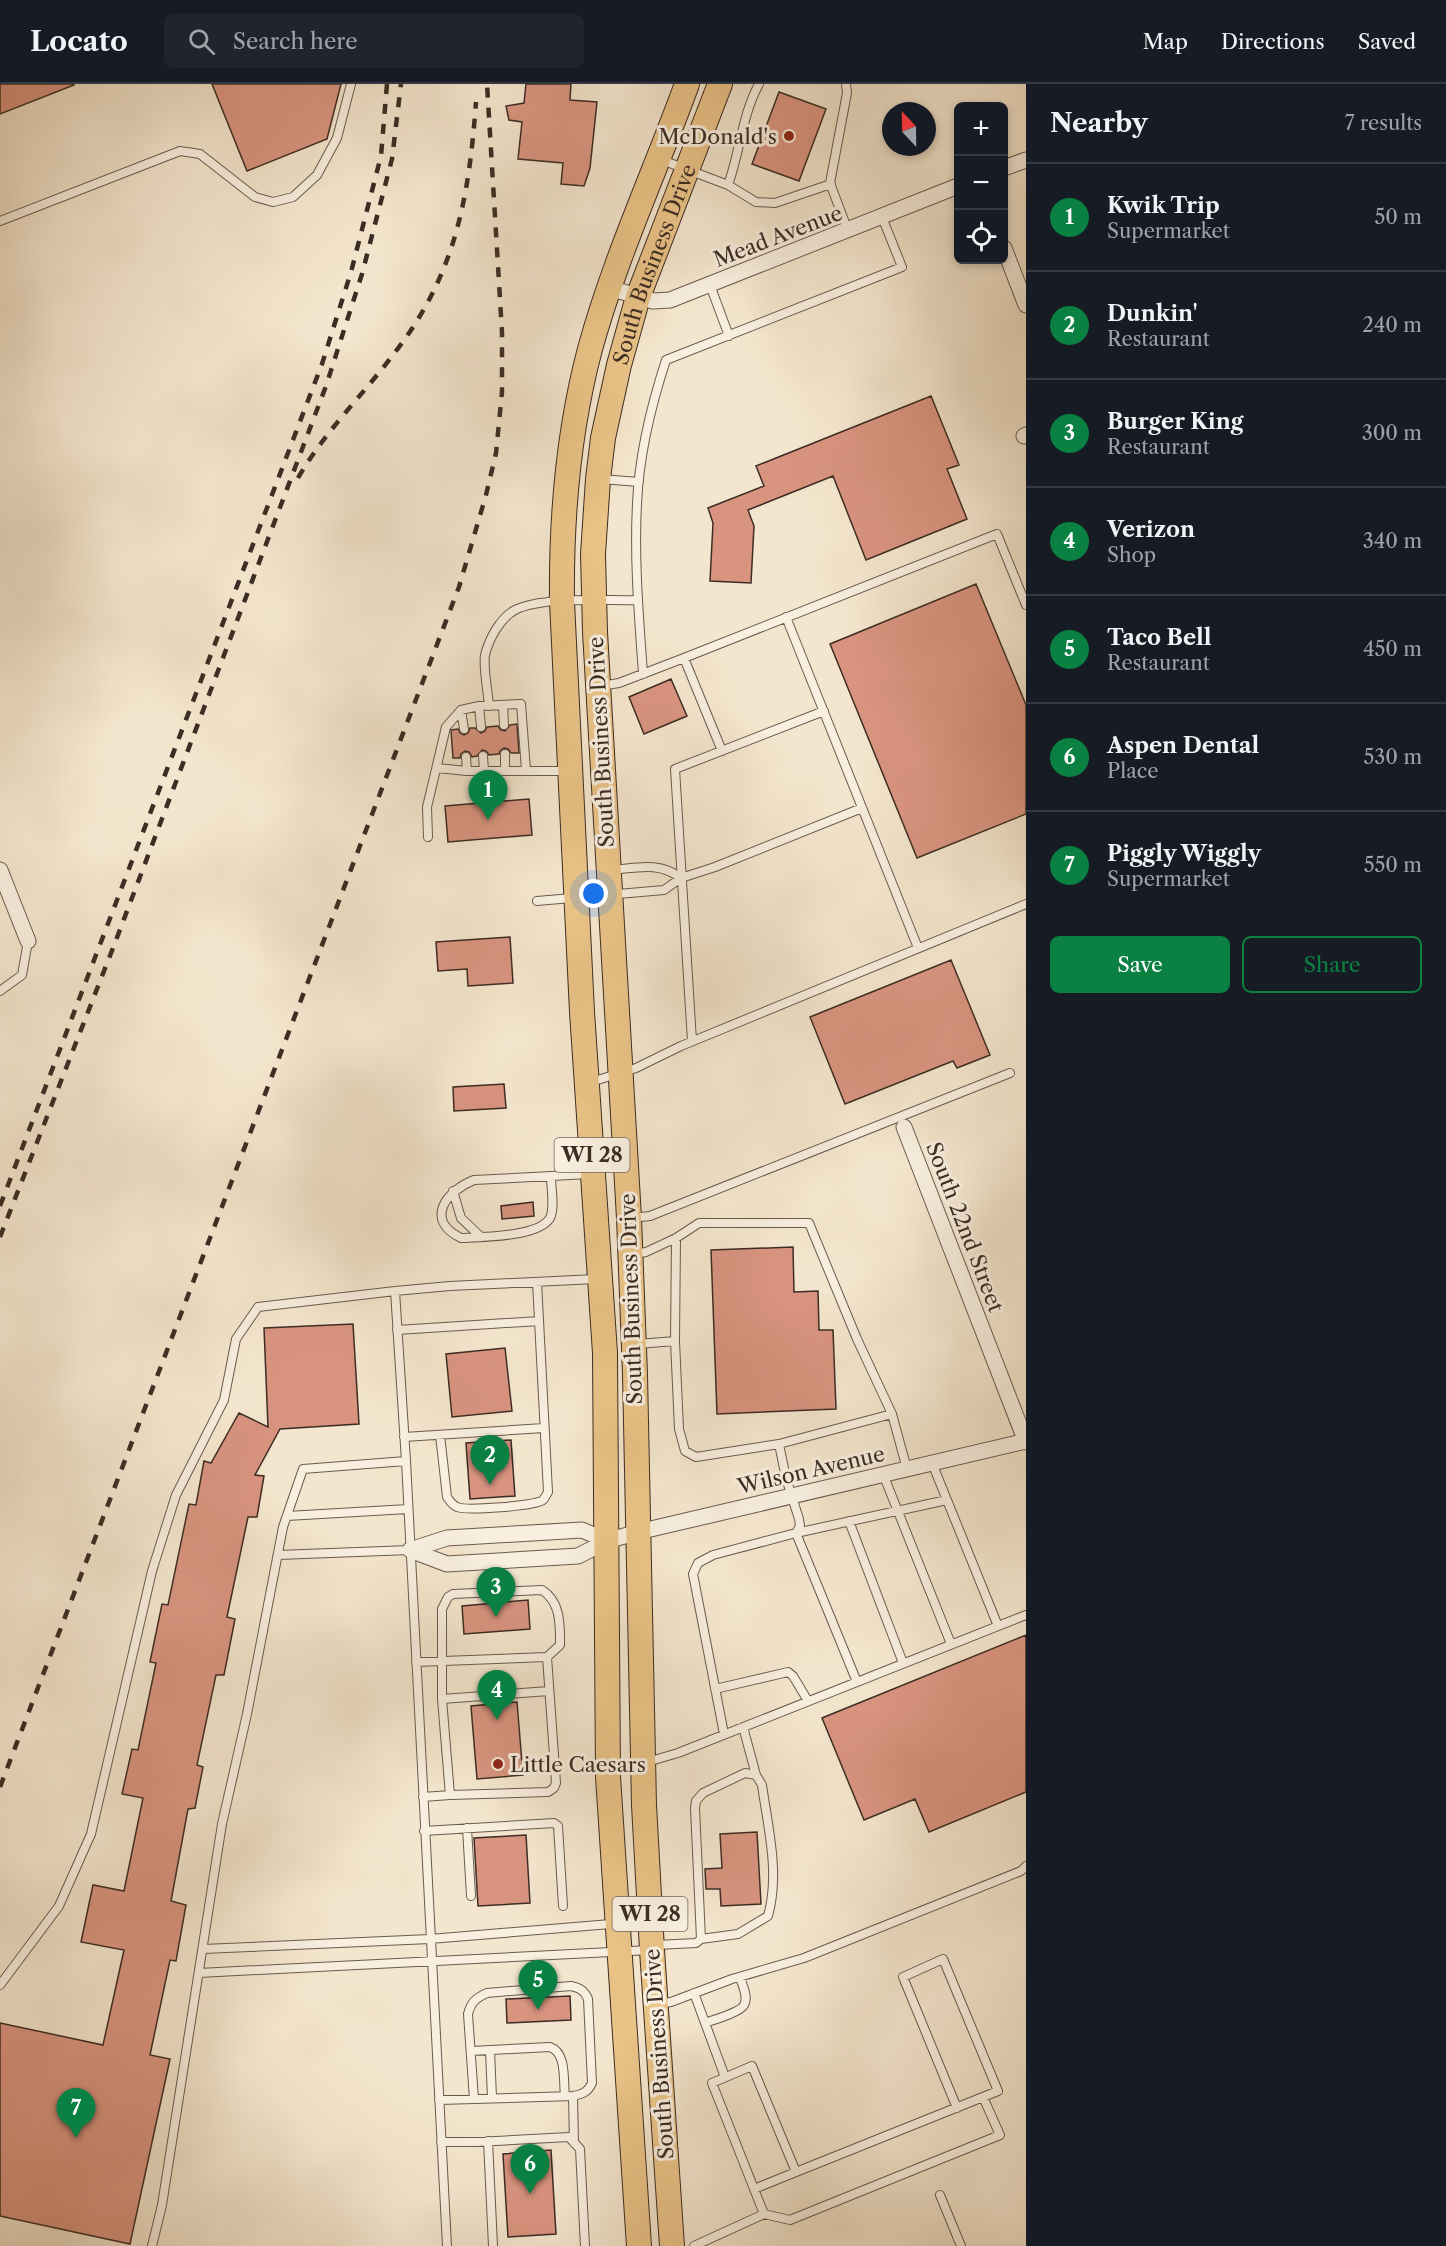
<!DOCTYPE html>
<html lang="en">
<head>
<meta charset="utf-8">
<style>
  :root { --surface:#171b24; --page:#20242c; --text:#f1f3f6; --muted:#9ea1a6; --line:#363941; --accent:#0b8043 }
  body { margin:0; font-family:"Libre Caslon Text",serif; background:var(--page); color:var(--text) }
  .controls { position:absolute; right:18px; top:18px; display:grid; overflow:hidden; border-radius:9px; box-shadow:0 3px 9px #0003 }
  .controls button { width:54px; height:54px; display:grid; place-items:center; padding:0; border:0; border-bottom:2px solid var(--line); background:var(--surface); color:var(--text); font:30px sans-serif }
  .compass { position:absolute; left:882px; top:18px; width:54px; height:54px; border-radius:50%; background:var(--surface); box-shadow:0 3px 9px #0003; rotate:338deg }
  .you { position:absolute; left:594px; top:810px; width:21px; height:21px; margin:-15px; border:4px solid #fff; border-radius:50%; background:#1a73e8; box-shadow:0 0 0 9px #1a73e833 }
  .badge { display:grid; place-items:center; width:39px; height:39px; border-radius:50%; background:var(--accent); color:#fff; font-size:20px; font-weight:700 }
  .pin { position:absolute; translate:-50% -50px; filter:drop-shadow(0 2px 3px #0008) }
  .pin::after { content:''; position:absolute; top:32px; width:21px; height:18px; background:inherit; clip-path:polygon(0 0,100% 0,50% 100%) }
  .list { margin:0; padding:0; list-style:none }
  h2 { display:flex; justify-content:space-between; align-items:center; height:78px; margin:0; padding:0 24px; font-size:26px }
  h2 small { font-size:20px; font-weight:400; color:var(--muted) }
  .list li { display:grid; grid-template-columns:39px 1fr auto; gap:18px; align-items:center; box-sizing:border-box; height:108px; padding:0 24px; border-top:2px solid var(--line) }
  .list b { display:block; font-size:22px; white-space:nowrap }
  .list p { margin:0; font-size:20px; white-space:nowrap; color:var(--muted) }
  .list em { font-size:20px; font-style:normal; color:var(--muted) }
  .actions { display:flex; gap:12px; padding:18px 24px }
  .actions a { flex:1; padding:14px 0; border:2px solid var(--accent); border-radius:9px; text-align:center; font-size:21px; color:var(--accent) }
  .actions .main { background:var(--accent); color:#fff }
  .icon { flex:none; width:33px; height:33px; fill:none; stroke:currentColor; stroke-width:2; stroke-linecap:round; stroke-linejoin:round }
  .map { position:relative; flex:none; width:1026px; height:2162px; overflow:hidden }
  header { display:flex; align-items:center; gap:36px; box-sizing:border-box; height:84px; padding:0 30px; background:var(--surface); border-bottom:2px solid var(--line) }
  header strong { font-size:28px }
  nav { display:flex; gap:33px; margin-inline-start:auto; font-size:21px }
  .search { width:420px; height:54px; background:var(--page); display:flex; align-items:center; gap:15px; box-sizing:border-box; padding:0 21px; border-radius:9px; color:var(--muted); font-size:22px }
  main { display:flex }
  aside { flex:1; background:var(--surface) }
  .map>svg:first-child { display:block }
</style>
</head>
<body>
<header>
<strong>Locato</strong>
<div class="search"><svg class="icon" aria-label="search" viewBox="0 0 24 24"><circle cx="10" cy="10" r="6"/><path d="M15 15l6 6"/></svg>Search here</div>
<nav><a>Map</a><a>Directions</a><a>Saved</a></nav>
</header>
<main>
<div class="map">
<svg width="1026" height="2162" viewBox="0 0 1026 2162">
  <rect width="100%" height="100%" fill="#f4e6ce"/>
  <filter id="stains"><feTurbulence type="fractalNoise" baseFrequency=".00333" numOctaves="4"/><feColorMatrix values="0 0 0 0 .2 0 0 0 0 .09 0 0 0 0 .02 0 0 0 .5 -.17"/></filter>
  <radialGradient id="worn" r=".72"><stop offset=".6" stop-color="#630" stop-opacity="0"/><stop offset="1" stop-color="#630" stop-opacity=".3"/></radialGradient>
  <path fill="#d99480" stroke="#3c2c24" stroke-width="1.5" d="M0,0H74V1L0,30Z
    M212,0H341L327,55L247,87Z
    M526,0H571L570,16L597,18L590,84L584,102L561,100L563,79L518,75L522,38L509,36L506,22L524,19Z
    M779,8L826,25L799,97L752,80Z
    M931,312L959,381L947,385L967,435L866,476L833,392L748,426L754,442L751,499L710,497L713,439L708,424L764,402L756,382Z
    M976,500L1026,621V730L917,774L830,560Z
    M671,595L687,632L644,650L629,613Z
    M517,640L519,669H511L508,665L504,664L500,667L499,670L489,671L486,667L482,666L477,672L472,673L469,668L465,667L461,670L460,674H453L451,646L458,645L460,649L464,651L468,649L470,644H475L481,649L485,647L487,643L498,642L501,646L505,647L510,641Z
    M529,715L532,751L448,758L445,722Z
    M510,853L513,899L468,902L467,885L438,887L436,858Z
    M951,876L990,971L957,984L953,977L845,1020L810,933Z
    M504,1000L506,1024L454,1027L453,1003Z
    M533,1118L534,1132L502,1135L501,1122Z
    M793,1163L794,1208L818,1207L819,1246H833L836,1325L717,1330L711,1166Z
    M353,1240L359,1340L280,1345L255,1391L264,1392L257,1433H248L227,1533L235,1535L224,1591H216L197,1681L203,1683L195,1724L188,1725L171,1817L186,1821L176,1877L170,1876L150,1971L170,1975L130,2160L0,2132V1939L103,1961L124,1866L81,1858L93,1801L124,1807L143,1714L122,1710L132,1665L138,1666L156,1579L150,1578L162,1520L168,1521L189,1420L196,1421L204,1377L211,1379L239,1329L268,1343L264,1244Z
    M505,1264L512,1327L452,1333L446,1270Z
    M511,1356L515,1412L470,1415L466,1359Z
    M528,1516L530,1545L464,1550L462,1522Z
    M1026,1551V1708L929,1748L915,1715L864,1736L822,1634Z
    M517,1618L523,1691L477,1695L471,1622Z
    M757,1748L761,1820L721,1822L720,1805H706L705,1785L722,1784L720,1750Z
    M526,1751L530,1819L478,1822L474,1754Z
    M570,1912L571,1936L507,1939L506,1915Z
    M551,2066L556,2150L508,2153L503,2070Z"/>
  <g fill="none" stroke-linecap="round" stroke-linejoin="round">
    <defs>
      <path id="service" d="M846,0L847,9L830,99L848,147
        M662,76L728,101L756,118L775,119L831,100
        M728,101C740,68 742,31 759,0
        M0,137L180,67L200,70L255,113L273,118L293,113L317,91L337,54L351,0
        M710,201L729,252
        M601,395L639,398
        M786,533L918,864
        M684,574L722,667
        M643,590C639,533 634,476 637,420C639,371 651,322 666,276L902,183L882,133
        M600,602L619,599L684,574L997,450L1026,521
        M503,621L504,641
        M479,622L481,643
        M489,622C488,608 483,584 485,571C489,555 500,534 515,526C543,512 605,517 638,516
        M461,626L464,645
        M505,670V687
        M483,672L484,687
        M466,673L467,687H568
        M437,684L467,687
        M428,753L427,723L446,643L461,626L479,622L521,620L526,686
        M611,786C636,784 659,777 681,794
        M537,817L664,806L681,794L715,783L862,724
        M0,907L22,891L28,857
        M692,957L675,685L824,627
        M591,998L636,984L681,962L1026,820
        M551,1092C551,1104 555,1124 550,1134C539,1153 481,1153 461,1154C424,1136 446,1107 474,1096L590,1090
        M453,1107L461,1134L481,1153
        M631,1134L650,1132L1010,989
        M634,1170L646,1168L676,1154L699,1139H809L857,1255L892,1330L907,1385
        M397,1246L539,1237
        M675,1257L676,1154
        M638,1260L675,1257L679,1345L685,1367L696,1373L779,1360
        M440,1351L447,1413C450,1417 452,1421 457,1423C466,1427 536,1422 543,1416C545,1414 546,1411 548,1408L537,1198
        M404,1353L544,1344
        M932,1379L998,1542
        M883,1390L951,1560
        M287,1432L408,1425
        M849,1437L903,1579
        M278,1471L410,1466
        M416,1578L547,1573L560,1561C560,1541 561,1518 542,1506L453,1510L448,1513L442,1525V1615L450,1711L548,1708L554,1704L556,1699L547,1573
        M857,1598L796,1449L947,1416
        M715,1605L788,1588L793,1592L808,1617
        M442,1615L549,1607
        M743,1643L756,1691
        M724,1650L693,1490L698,1479L713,1471L796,1449L800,1442L799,1435L786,1394L779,1360L892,1330
        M647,1678L678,1669L1026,1531
        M423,1713L450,1711
        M467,1744L471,1812
        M424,1747L554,1739L558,1742L563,1822
        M656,1861L696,1859L701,1855L695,1724L696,1717L703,1709L745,1689L756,1691L762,1701C768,1744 780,1789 768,1832L738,1850L701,1855
        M203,1865L430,1855L647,1837
        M199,1889L650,1866
        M0,1901L59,1822L91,1750L152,1487L176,1411L224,1316L236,1255L258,1223L395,1207
        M694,1909L725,1993
        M658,1920L671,1918L732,1895L804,1874L1021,1787L1026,1782
        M705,1939C713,1936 741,1928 744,1921C749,1913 742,1901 740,1893
        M490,1966L492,2014
        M471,1967L550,1963C567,1969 563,1996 565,2012
        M573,2012L574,2059
        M439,2016L573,2012C583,2010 588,2008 592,1999L588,1915C585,1907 580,1904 571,1902L487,1909C476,1914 471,1918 468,1930L474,2015
        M957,2024L903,1893L943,1875L998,2007L983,2013
        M488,2057L493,2162
        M441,2058H477L569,2053L580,2065L585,2162
        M940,2111L961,2162
        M764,2130L790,2136L1000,2051L983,2013L796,2088
        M152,2162L162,2121L222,1740L247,1630L283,1443L303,1385L406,1377
        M447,2162L406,1377L395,1207L450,1202L596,1195
        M694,2162L764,2130L712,1999L752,1982L796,2088L754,2105"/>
      <path id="minor" d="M1004,84L1026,76
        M1004,164L1026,221
        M610,204L653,217L670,216L958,102
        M1024,352L1026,351
        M0,786L28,857
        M904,1043L1026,1358
        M410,1466L447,1480L578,1472L607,1457L638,1448L1026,1357
        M410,1466L447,1454L582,1446L607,1457"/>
      <g id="primary">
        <path d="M639,2162L608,1693L605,1269L582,928L562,518C561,433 568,348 590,265C615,174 655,88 687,0"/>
        <path id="s1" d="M672,2162L652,1866L644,1721L635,1290L629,1134L595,548L593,470L598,395L603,354L619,281L638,213L720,0"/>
      </g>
    </defs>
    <use href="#service" stroke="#6a5a4e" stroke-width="10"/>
    <use href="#minor" stroke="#6a5a4e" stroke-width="17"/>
    <use href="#primary" stroke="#3c2c24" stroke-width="26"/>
    <use href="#service" stroke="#f8efdf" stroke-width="8"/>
    <use href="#minor" stroke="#f8efdf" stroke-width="15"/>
    <use href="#primary" stroke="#eac387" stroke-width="24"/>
    <path stroke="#3c2c24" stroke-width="4.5" stroke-dasharray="10 10" stroke-linecap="butt" d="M298,394C325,347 364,310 396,267C456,189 469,113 476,18
      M0,1122L322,280L351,188L381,72L387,0
      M0,1153L113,864L326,302L362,190L392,75L401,0
      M0,1703L459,503L486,411L496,369L502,308V248L487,0"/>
  </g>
  <g fill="#8f2418" stroke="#f8efdf" stroke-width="2">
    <circle cx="789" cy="52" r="6"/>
    <circle cx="498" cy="1680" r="6"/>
  </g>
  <g text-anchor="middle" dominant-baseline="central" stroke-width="6" stroke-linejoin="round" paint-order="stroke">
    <g fill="#f8efdf" stroke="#74665c" stroke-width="1.5">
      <rect x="554.5" y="1054" width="75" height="34" rx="4.5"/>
      <rect x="612.5" y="1813" width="75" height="34" rx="4.5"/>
    </g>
    <g font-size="20" font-weight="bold" fill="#3c2c24">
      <text x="592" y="1071">WI 28</text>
      <text x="650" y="1830">WI 28</text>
    </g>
    <g font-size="21" fill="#3c2c24" stroke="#f8efdf" text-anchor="end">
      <text x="777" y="52">McDonald's</text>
      <text x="510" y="1680" text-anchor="start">Little Caesars</text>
    </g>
    <g font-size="21" fill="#3c2c24" stroke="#f8efdf">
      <text transform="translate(778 152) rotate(-21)">Mead Avenue</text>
      <text stroke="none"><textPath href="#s1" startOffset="1992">South Business Drive</textPath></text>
      <text transform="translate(601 658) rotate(-93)">South Business Drive</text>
      <text transform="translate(965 1143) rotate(69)">South 22nd Street</text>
      <text transform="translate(631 1215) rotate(-92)">South Business Drive</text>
      <text transform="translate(811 1386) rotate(-13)">Wilson Avenue</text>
      <text transform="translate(659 1970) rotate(-94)">South Business Drive</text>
    </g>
  </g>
  <rect width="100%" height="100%" filter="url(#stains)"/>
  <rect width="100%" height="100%" fill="url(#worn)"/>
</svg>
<div class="controls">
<button>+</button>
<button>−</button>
<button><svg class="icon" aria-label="locate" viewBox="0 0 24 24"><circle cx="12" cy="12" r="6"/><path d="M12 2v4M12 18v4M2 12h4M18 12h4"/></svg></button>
</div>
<svg class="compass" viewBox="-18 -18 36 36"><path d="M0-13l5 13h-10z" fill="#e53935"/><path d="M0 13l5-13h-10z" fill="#9ea1a6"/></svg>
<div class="you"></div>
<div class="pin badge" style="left:488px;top:736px">1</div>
<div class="pin badge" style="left:490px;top:1401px">2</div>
<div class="pin badge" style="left:496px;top:1533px">3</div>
<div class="pin badge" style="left:497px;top:1636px">4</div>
<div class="pin badge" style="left:538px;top:1926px">5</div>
<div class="pin badge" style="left:530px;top:2110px">6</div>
<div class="pin badge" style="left:76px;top:2054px">7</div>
</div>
<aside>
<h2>Nearby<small>7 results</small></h2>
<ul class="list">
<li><span class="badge">1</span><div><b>Kwik Trip</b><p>Supermarket</p></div><em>50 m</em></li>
<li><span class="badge">2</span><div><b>Dunkin'</b><p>Restaurant</p></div><em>240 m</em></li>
<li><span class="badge">3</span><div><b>Burger King</b><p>Restaurant</p></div><em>300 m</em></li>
<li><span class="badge">4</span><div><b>Verizon</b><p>Shop</p></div><em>340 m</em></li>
<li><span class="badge">5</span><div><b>Taco Bell</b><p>Restaurant</p></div><em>450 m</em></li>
<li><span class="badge">6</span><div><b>Aspen Dental</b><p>Place</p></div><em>530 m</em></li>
<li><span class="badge">7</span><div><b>Piggly Wiggly</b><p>Supermarket</p></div><em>550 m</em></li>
</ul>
<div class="actions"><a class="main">Save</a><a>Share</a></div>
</aside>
</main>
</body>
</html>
